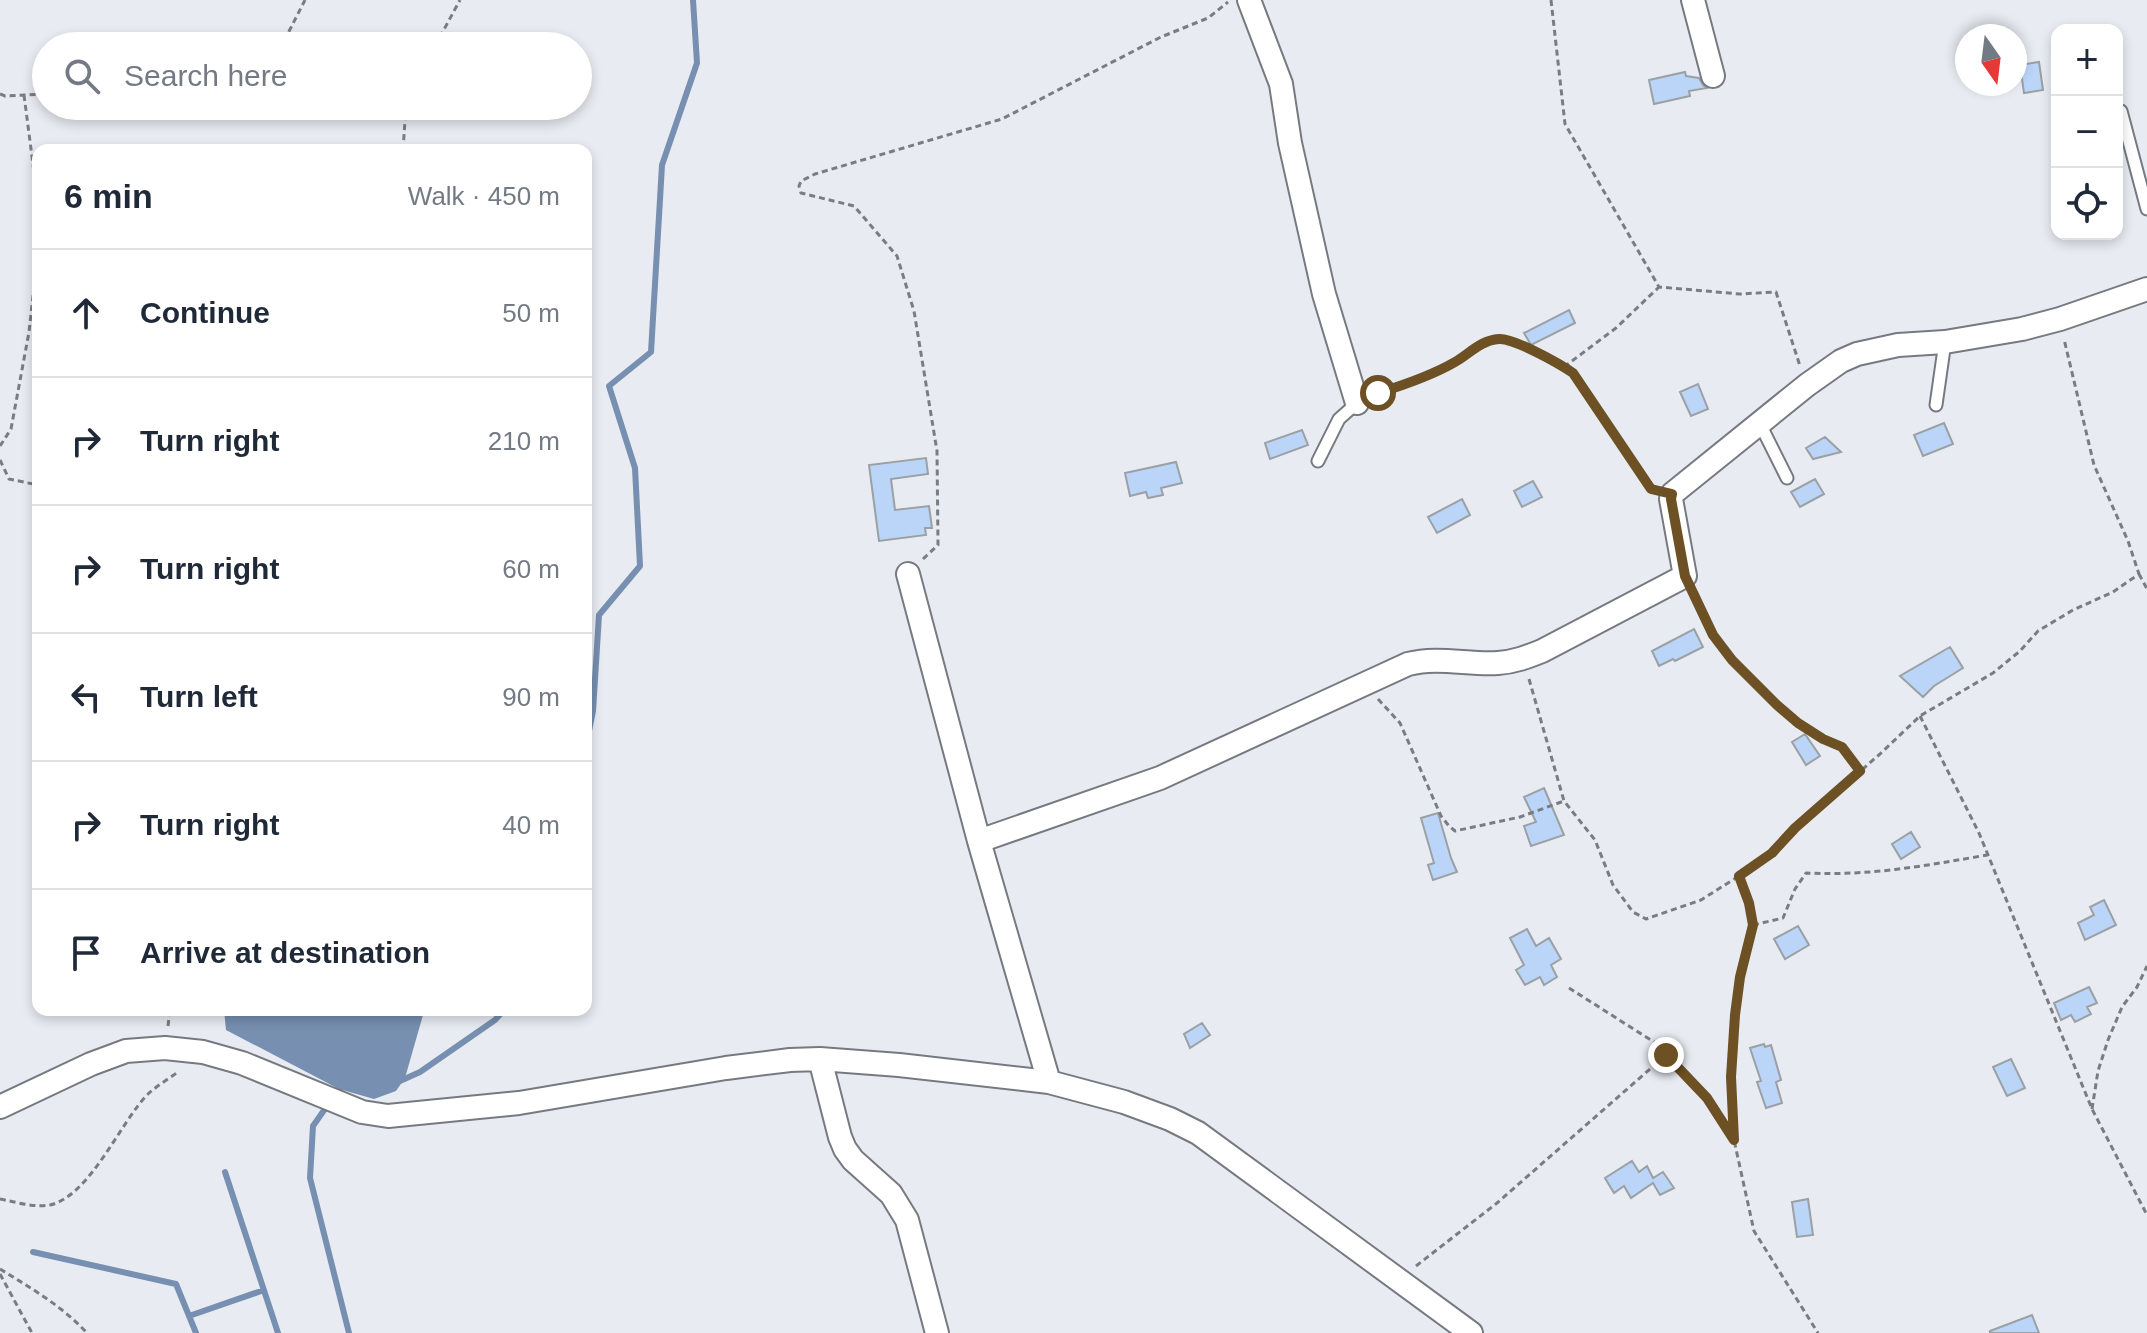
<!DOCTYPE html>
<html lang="en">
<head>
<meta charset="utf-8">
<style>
  :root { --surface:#fff; --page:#f6f6f7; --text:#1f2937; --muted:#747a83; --line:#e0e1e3 }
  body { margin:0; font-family:Arial,sans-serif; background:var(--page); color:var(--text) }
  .controls { position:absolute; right:24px; top:24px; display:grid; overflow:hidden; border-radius:16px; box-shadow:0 4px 12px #0003 }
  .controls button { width:72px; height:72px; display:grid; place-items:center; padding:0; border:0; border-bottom:2px solid var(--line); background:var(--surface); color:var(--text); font:40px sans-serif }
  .compass { position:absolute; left:1955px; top:24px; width:72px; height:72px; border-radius:50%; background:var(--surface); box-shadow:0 4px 12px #0003; rotate:166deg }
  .stop { position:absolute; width:24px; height:24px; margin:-18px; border:6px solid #6d5024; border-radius:50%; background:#fff }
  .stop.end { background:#6d5024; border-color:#fff; box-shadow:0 2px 8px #0008 }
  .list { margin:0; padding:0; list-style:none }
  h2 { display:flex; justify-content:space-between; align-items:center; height:104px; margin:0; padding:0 32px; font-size:34px }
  h2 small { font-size:26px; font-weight:400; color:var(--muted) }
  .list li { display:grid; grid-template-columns:52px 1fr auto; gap:24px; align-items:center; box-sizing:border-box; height:128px; padding:0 32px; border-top:2px solid var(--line) }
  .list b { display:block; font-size:30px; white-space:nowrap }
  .list em { font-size:26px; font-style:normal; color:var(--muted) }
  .icon { flex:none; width:44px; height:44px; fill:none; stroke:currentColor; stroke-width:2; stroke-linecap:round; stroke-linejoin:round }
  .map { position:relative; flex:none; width:2147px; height:1333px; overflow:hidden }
  .search { position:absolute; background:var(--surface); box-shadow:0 4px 12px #0003; left:32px; top:32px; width:560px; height:88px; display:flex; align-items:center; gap:20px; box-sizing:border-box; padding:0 28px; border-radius:44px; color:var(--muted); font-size:30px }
  .panel { position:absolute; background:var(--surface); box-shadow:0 4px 12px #0003; left:32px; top:144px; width:560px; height:872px; border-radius:16px }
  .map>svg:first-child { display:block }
</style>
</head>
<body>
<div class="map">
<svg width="2147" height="1333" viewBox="0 0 2147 1333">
  <rect width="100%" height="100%" fill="#e8ecf2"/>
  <path fill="#778fb0" d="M224,1010H417L423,1015L405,1078L396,1091L374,1099L339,1089L226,1030Z"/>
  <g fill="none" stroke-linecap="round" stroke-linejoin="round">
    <path stroke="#778fb0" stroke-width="6" d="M586,746L593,711L599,615L640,566L635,468L609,386L651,352L662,165L697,63L693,0
      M400,1081L420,1072L495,1020L504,1010
      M343,1083L313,1126L310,1178L349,1333
      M225,1172L278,1333
      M33,1252L176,1284L196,1333
      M189,1316L264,1290"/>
  </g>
  <path fill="#bbd5f8" stroke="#9ba0a5" stroke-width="2" d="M2039,62L2043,90L2024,93L2020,65Z
    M1685,72L1686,76L1699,78L1703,85L1707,88L1689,91L1690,96L1654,104L1649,80Z
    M1569,310L1575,323L1531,345L1524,333Z
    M1698,384L1708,409L1691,416L1680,392Z
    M1944,423L1953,444L1923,456L1914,435Z
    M1302,430L1308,445L1270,459L1265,443Z
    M1825,437L1841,452L1813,459L1806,448Z
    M926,458L928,474L891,479L895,510L929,506L932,528H925L926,535L879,541L869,465Z
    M1176,462L1182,483L1161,488L1163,495L1148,498L1146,492L1130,496L1125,473Z
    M1815,479L1824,494L1800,507L1791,492Z
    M1533,481L1542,497L1522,507L1514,491Z
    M1462,499L1470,515L1437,533L1428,517Z
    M1694,629L1703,647L1675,661L1673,659L1659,666L1652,651Z
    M1950,647L1963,668L1934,686L1923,697L1900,676Z
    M1805,734L1820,756L1806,765L1792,742Z
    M1544,788L1564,835L1531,846L1524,826L1536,822L1524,797Z
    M1438,813L1451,858L1457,872L1433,880L1428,865L1434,863L1421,818Z
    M1911,832L1920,847L1901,859L1892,844Z
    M2104,900L2116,925L2085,940L2078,923L2094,915L2090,907Z
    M1798,926L1809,945L1785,959L1774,939Z
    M1527,929L1536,946L1549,938L1561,959L1551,965L1557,977L1544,985L1540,977L1525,985L1516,970L1524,965L1510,938Z
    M2089,987L2097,1003L2087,1007L2091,1014L2075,1022L2071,1015L2061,1020L2054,1003Z
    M1202,1023L1210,1035L1190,1048L1184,1034Z
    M1764,1044L1765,1047L1771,1045L1781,1080L1776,1082L1782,1103L1766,1108L1757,1082L1761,1081L1750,1048Z
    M2011,1059L2025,1088L2007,1096L1993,1067Z
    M1632,1161L1639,1172L1647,1166L1653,1178L1663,1172L1674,1188L1660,1195L1653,1183L1631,1198L1624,1186L1614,1193L1605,1178Z
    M1808,1199L1813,1235L1797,1237L1792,1202Z
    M2032,1315L2039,1333H1990V1331Z"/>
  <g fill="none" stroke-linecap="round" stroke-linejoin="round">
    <defs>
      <path id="service" d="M2121,111L2147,209
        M1936,405L1945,342
        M1760,424L1787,478
        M1318,461L1339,419L1357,403"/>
      <path id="minor" d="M1249,0L1281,84L1290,143L1324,294L1357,403
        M1693,0L1713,76
        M908,574L979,841L1049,1082
        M979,841L1160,778L1408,664C1438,656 1468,665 1498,663C1514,662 1527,657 1542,651L1685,576L1671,499L1672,494L1807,385L1841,361L1857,354L1898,345L1945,342L2022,329L2060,319L2147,289
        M820,1059L840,1137L845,1149L853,1160L891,1194L907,1220L937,1333
        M0,1107L91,1064L126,1051L165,1048L203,1052L242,1063L362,1112L388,1116L519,1103L726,1068L790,1060L820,1059L899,1065L1049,1082L1124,1102L1170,1119L1198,1133L1471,1333"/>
    </defs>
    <use href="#service" stroke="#767a80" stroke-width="15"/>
    <use href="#minor" stroke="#767a80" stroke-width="26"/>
    <path stroke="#7a7d80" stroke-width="3" stroke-dasharray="6 4" stroke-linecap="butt" d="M1551,0L1565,124L1659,287L1740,294L1776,292L1800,366
      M277,46L282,45L305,0
      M435,46L460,0
      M0,94L5,96L46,94
      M24,95L38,203
      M403,150L406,106
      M1564,367L1616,328L1659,287
      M1375,395C1400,384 1426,377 1450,365C1467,356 1480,340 1500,339C1515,338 1560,364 1573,373L1653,489
      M0,446L11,429L29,332L38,252
      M0,460L9,479L38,485
      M923,559L938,545L937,451L914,311L897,256L854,206L801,193L799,186L801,181L815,174L1002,119L1161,37L1208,18L1228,2
      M2139,574L2147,589
      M1693,594L1713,635L1732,660L1777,705L1798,723L1823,739L1842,747L1860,771
      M1529,679L1564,801L1595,840L1613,885L1633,912L1646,919L1701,900L1739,876L1772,853L1795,828L1880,754L1920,716L1993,673L2020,651L2038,631L2073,610L2113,592L2139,574L2128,541L2094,465L2064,339
      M1378,699L1400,723L1441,816L1449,826L1455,831L1520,817L1564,801
      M1920,716L1979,833L2092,1109L2147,1215
      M1739,876L1749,903L1753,925L1740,977L1735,1015L1731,1077L1734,1140L1754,1231L1818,1333
      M1753,925L1783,918L1795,889L1806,873C1870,876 1924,866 1987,855
      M1569,988L1654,1042L1707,1098L1732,1137
      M168,1026L170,1010
      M2092,1109L2098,1071L2108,1040L2122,1007L2137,987L2147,966
      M0,1199C16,1202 34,1208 50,1205C90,1196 121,1121 148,1094C157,1086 168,1079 178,1072
      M1416,1266L1497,1203L1666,1055
      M0,1269C31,1288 62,1306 87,1333
      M0,1274L32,1333"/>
    <use href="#service" stroke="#fff" stroke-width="11"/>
    <use href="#minor" stroke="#fff" stroke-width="22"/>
  </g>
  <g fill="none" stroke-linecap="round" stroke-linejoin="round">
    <path stroke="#6d5024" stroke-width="10" d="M1378,393C1404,385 1431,376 1455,362C1469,354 1481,340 1499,339C1514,338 1560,364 1573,373L1651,489L1672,494L1671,499L1685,576L1713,635L1732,660L1777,705L1798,723L1823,739L1842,747L1860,771L1795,828L1772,853L1739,876L1749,903L1753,925L1740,977L1735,1015L1731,1077L1734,1140L1707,1098L1666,1055"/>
  </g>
</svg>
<div class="controls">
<button>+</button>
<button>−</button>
<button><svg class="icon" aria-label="locate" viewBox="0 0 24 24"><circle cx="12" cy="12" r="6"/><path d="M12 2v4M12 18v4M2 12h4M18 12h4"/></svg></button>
</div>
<svg class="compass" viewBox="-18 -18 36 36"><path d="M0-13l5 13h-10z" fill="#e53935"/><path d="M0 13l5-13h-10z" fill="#747a83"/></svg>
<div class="stop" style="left:1378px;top:393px"></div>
<div class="stop end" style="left:1666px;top:1055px"></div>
<div class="search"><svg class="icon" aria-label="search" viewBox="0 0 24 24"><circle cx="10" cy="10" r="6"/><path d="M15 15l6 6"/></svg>Search here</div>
<section class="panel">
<h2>6 min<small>Walk · 450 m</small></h2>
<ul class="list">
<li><svg class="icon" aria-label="ahead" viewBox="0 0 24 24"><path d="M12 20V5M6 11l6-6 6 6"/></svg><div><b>Continue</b></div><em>50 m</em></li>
<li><svg class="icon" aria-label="right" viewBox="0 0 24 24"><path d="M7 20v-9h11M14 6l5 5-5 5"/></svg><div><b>Turn right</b></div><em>210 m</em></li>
<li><svg class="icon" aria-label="right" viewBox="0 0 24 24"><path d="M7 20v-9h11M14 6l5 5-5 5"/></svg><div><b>Turn right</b></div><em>60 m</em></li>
<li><svg class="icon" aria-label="left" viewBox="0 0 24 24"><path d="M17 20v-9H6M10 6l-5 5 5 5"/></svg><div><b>Turn left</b></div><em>90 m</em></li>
<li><svg class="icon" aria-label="right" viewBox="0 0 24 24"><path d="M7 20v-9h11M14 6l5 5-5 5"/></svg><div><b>Turn right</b></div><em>40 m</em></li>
<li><svg class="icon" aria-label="arrive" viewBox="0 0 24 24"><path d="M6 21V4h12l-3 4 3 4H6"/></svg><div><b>Arrive at destination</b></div></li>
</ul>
</section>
</div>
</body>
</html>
